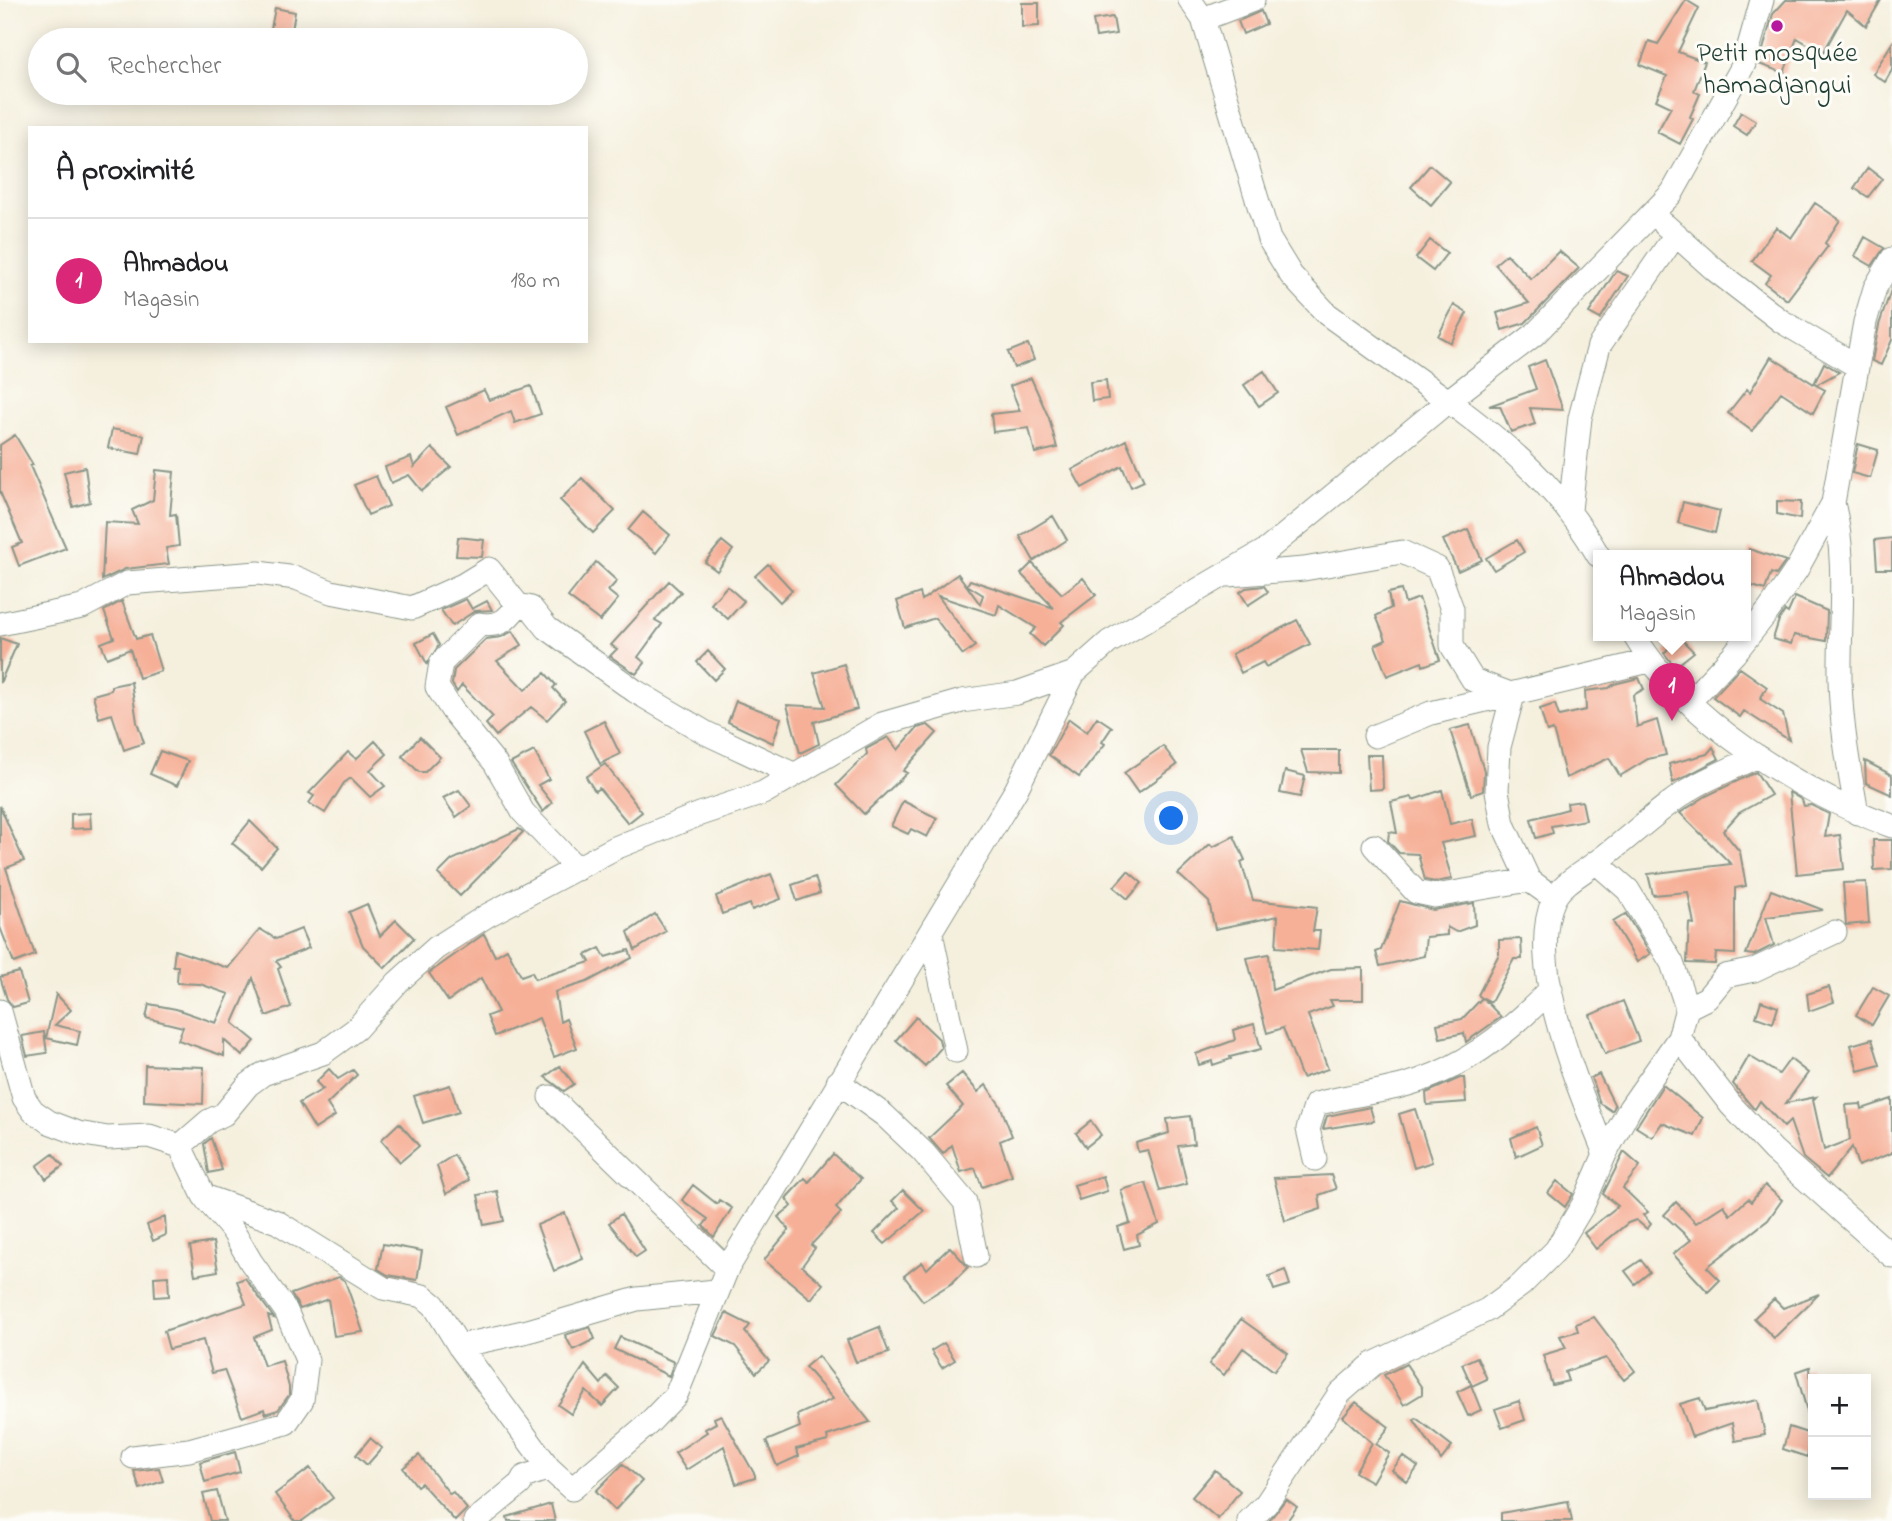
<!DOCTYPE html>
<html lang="fr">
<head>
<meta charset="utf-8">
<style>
  :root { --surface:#fff; --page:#f2f2f2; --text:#202124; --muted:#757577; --line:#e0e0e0; --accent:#db2777 }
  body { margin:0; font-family:"Indie Flower",sans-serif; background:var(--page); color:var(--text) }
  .controls { position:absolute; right:21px; bottom:21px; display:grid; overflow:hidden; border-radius:0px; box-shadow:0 4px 18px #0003 }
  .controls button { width:63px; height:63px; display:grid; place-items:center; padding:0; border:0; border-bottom:2px solid var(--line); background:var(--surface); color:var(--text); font:35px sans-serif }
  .you { position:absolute; left:1172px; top:819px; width:24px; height:24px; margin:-18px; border:5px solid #fff; border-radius:50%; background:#1a73e8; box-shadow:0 0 0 10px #1a73e833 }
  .badge { display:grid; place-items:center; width:46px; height:46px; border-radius:50%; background:var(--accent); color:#fff; font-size:23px; font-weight:700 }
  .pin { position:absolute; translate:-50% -58px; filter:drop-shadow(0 2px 4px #0008) }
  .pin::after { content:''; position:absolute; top:37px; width:24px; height:21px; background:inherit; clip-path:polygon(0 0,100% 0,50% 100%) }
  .popup { position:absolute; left:1593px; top:550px; width:158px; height:91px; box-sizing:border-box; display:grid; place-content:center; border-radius:0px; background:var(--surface); filter:drop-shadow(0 2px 5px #0005); font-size:23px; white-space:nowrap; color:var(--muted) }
  .popup b { font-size:26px; color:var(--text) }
  .popup::after { content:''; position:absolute; left:50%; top:100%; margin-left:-14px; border:14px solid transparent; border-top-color:var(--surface) }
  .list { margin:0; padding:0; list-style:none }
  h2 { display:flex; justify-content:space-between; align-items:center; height:91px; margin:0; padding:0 28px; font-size:30px }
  h2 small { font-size:23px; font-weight:400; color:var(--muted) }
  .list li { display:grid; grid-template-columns:46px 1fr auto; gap:21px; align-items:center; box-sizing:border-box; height:126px; padding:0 28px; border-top:2px solid var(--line) }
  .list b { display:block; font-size:26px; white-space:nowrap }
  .list p { margin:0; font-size:23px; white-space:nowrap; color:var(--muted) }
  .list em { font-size:23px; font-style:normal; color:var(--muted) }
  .icon { flex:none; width:38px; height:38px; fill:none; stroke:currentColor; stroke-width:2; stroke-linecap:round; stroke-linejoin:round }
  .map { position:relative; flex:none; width:1892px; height:1521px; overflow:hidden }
  .search { position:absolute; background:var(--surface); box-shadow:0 4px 18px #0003; left:28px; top:28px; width:560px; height:77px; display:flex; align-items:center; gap:18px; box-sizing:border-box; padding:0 24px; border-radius:38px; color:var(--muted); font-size:26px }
  .panel { position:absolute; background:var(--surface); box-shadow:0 4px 18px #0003; left:28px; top:126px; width:560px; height:217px; border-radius:0px }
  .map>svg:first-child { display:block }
</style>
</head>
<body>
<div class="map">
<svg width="1892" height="1521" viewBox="0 0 1892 1521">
  <rect width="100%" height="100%" fill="#fdfcf7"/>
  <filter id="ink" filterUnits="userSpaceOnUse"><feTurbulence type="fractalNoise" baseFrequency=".0143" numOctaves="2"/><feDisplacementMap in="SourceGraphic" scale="14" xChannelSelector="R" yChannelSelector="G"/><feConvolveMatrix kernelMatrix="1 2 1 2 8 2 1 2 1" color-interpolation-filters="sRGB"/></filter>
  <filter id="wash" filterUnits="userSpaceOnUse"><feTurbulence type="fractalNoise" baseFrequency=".00686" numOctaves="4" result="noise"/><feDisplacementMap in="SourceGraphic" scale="28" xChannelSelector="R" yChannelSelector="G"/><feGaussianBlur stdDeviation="1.57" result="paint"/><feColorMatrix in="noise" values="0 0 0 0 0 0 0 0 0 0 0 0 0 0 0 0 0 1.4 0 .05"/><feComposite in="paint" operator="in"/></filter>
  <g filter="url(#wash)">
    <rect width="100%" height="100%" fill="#f5f0de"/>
    <g id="blocks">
      <path fill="#f6b098" d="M1686,0L1699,8L1678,52L1705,62L1694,91L1700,94L1690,117L1693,119L1680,144L1657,132L1671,107L1656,100L1667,76L1640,65L1649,41L1658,44Z
        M1786,0H1881L1866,26L1847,10L1823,53L1797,38L1784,73L1759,64L1773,14Z
        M1022,3H1039V26L1022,27Z
        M275,8L295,12L291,37L270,34Z
        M1261,11L1266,24L1243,34L1238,21Z
        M1113,17L1116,34L1096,37L1093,20Z
        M1892,43V70L1885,82L1873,74Z
        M1741,112L1756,121L1747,135L1733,126Z
        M1430,165L1450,182L1431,205L1411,187Z
        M1868,168L1882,179L1868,197L1854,188Z
        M1815,203L1840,220L1825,243L1828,246L1787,300L1765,283L1771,275L1752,261L1776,227L1791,238Z
        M1865,237L1884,248L1872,266L1855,256Z
        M1430,240L1447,253L1433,271L1416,258Z
        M1559,251L1579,268L1525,323L1502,330L1497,313L1529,303L1495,264L1507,254L1531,279Z
        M1616,271L1628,276L1600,319L1589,313Z
        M1892,287V340L1881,365L1872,361L1879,325Z
        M1454,305L1467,313L1451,343L1438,336Z
        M1028,344L1034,360L1014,368L1008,352Z
        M1771,357L1814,384L1824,363L1839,372L1816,385L1825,390L1813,413L1781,392L1752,431L1728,413L1747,389L1750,392Z
        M1545,360L1563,410L1530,408L1535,424L1511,432L1500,406H1489L1536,389L1528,367Z
        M1264,371L1278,393L1259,406L1244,385Z
        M1031,378L1049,418L1057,448L1035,453L1029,428L993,432L991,414L1020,411L1010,386Z
        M1106,380L1108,399L1092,401L1090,382Z
        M531,386L541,414L515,423L511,411L458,435L446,407L484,390L489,400Z
        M112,429L144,435L140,454L108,448Z
        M15,435L33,465L30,466L66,548L19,566L12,547L22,543L0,492V445Z
        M1126,440L1144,481L1131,487L1122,466L1082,488L1072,470Z
        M1858,444L1878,450L1870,478L1852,473Z
        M432,448L451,467L422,491L409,475L391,483L385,467L411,457L414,467Z
        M85,467L90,502L73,507L64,472Z
        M156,470L174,472L170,515L176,514L179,546L166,548L169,564L125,569L102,580L105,522L138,524L132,510L153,500Z
        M376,476L389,506L368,515L354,485Z
        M582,478L615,511L593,533L560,500Z
        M1777,501L1801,502L1800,519L1777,514Z
        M1683,502L1720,511L1715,533L1678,523Z
        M643,512L670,535L656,553L628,530Z
        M1053,516L1067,540L1034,561L1020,536Z
        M1468,529L1482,560L1458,571L1443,540Z
        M458,537L484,540L482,557L456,556Z
        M1892,538V569H1877L1875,540Z
        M1517,540L1524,552L1494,570L1486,558Z
        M722,541L733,550L717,571L705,562Z
        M1749,549L1786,561L1776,575L1771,573L1765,590L1746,584Z
        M596,562L617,581L608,591L618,599L600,621L568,597Z
        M1032,563L1062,594L1083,578L1096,595L1061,622L1064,625L1043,646L1030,634L1036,628L999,605L996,615L938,596L975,646L963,655L935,618L905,628L897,601L920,593L922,600L958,574L980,604L983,595L967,585L970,580L1054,608L1021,574Z
        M768,564L792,590L780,602L755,576Z
        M669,581L681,592L655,620L662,624L638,657L645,663L636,674L610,656L617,649L611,645Z
        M727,586L744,601L728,619L711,604Z
        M1264,586L1268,592L1248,605L1240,592L1246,588Z
        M1401,590L1405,603L1419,598L1440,660L1423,666L1422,662L1387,676L1375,645L1386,640L1376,616L1391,608L1388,593Z
        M1795,597L1827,611L1826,641L1794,635L1791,644L1773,639L1779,620L1785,611L1788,613Z
        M466,599L472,609L487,601L492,610L475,611L452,626L441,610Z
        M122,601L136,639L150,635L161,671L139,678L130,649L107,658L101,643L114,638L104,611Z
        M1297,620L1310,644L1266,667L1263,662L1241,673L1232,654Z
        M513,631L522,645L497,661L525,690L545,673L556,685L553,688L565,701L547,720L531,707L496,736L486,724L493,717L462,685L457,692L452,684L454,670L486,639L501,637Z
        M433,634L439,645L427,664L416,643Z
        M1679,637L1694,652L1675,667L1664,653Z
        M0,638L17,644L0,683Z
        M708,651L725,669L714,680L697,662Z
        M844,664L857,709L814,722L819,744L800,753L787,705L825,707L814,673Z
        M1740,668L1767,687L1760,699L1783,714L1789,740L1744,711L1740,717L1713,697Z
        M1639,678L1644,689L1633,695L1637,727L1657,720L1666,755L1648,759L1620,776L1609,758L1566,778L1553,730L1547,732L1540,709L1555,704L1559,716L1586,710L1585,691L1609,688L1614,684Z
        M131,682L137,722L144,743L124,750L112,714L99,718L93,695L111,690V686Z
        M736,701L781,718L773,743L728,722Z
        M1097,717L1112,727L1102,742L1105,744L1079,777L1049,755L1069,719L1087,732Z
        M604,721L620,754L600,764L584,731Z
        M928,725L937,733L903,771L907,773L864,814L836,785L867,754L866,749L888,737L898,750L917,728Z
        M1470,725L1484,771L1483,791L1471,795L1450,730Z
        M420,737L440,757L425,772H419L402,756Z
        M375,741L387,754L370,770L385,786L370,797L351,778L344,783L325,813L309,803L314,796L309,793L348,752L356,759Z
        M1163,746L1177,765L1138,793L1124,773Z
        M1713,747L1719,759L1673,783L1669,764L1707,754Z
        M1301,750H1339V773L1308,772Z
        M160,751L188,761L177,786L150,774Z
        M534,751L549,779L538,785L552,803L543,812L511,763Z
        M1367,755H1382L1383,789L1369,790Z
        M1865,761L1892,775V795L1866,783Z
        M605,764L642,812L628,823L599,788L595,791L586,777Z
        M1285,771L1305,776L1300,797L1280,793Z
        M1756,772L1771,795L1739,813L1723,831L1740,852L1746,886L1735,888V954L1716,953L1715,964L1687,963L1689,923L1694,924L1688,892L1653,895L1648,874L1731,864L1680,813L1706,796Z
        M459,790L471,806L456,817L443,798Z
        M1442,790L1450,824L1472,819L1476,836L1441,843L1452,879L1435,882L1425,880L1418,854L1399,853L1388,841L1389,832L1397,833L1391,802L1412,797L1413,800Z
        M1789,792L1802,800L1804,806L1811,805L1829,814L1825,837L1840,835L1844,869L1797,874Z
        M903,801L937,818L927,837L911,829L908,834L891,826Z
        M1582,801L1586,820L1551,826L1553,833L1536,838L1531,819L1568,809L1567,803Z
        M0,806L24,861L6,868L35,955L14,963L0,927Z
        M90,813L91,828L71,829V814Z
        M250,821L277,848L261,867L232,843Z
        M519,829L523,832L460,896L438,874L452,860Z
        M1234,836L1245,860L1241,862L1253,900L1317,907L1313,931H1320L1318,950L1276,947L1278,916L1215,929L1209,902L1178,874L1210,844L1213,847Z
        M1873,840H1892V869L1874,870Z
        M1128,871L1142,883L1128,899L1114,887Z
        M771,874L781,899L752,910L750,904L722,914L716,896Z
        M815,877L820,893L797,901L792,885Z
        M1866,882L1869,923L1846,925L1843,883Z
        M1771,890L1823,910L1766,917L1774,945L1754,955L1746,954Z
        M1400,901L1433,910L1474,903L1475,925L1456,932L1447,927V935L1426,937L1424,956L1380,966L1376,952L1381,950Z
        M367,904L380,936L396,920L414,938L385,968L363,946L349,912Z
        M655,914L666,931L635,950L628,932Z
        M1626,914L1650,954L1637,962L1613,922Z
        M260,929L276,939L301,929L309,948L276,961L281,967L278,969L291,1007L266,1016L253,978L233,1023L255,1041L242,1056L224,1040V1056L178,1040L183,1027L146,1018L149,1004L176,1009L216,1023L229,994L200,984L177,983L178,966H173L175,950L228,968Z
        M484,934L495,956L507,949L521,976L532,972L535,979L590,962L586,955L600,948L605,957L629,950L632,958L587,982L555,992L560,1022L566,1019L577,1048L554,1057L539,1018L495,1036L487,1016L498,1012L481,978L448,1001L429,973Z
        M1521,939L1522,959H1514L1491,1002L1483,998L1501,1017L1466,1042L1464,1033L1440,1038L1437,1024L1462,1019L1482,998L1478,995L1499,954V940Z
        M1269,954L1272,990L1331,969L1363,968V1000H1330L1333,1006L1308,1015L1328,1069L1302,1078L1283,1028L1267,1033L1247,958Z
        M19,972L28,1003L13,1007L7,999L0,977Z
        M1829,987L1834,1002L1809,1011L1807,994Z
        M1873,987L1889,996L1872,1025L1856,1015Z
        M56,994L71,1010L55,1025L80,1031L77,1045L46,1038Z
        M1623,1001L1639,1041L1605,1054L1590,1015Z
        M1761,1001L1778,1007L1773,1023L1756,1017Z
        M916,1017L939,1039L941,1048L925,1066L896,1040Z
        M1254,1024L1261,1049L1230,1057L1231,1059L1213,1065L1212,1061L1199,1065L1196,1054L1235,1040L1233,1030Z
        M44,1032L47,1053L27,1056L22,1036Z
        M1872,1039L1880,1065L1858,1071L1851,1045Z
        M1749,1056L1779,1074L1790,1059L1808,1073L1786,1103L1816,1097L1813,1100L1824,1150L1850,1140L1846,1105L1861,1104L1862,1109L1892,1099V1153L1858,1166L1852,1147L1827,1178L1803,1158L1790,1121L1784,1127L1760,1101L1755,1109L1753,1108L1733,1084Z
        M145,1065L204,1067L203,1104L144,1101Z
        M560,1066L574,1084L564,1091L545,1077Z
        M329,1069L338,1079L353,1070L357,1075L327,1104L335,1116L315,1129L299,1103L323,1089L316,1082Z
        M962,1073L978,1092L986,1085L1000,1105L1012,1136L1000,1141L1012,1176L982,1187L975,1168L961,1172L952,1145L943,1154L929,1138L963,1106L946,1086Z
        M1599,1074L1615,1106L1612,1111L1600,1103L1591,1078Z
        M1460,1078H1464L1466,1102L1427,1105L1426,1093Z
        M450,1085L459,1112L423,1123L414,1096Z
        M1663,1085L1703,1118L1695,1136L1662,1123L1652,1137L1636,1127Z
        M1370,1107L1374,1121L1323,1129L1327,1116Z
        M1415,1109L1432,1162L1414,1168L1399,1114Z
        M1190,1116L1194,1144L1178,1146L1187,1184L1160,1191L1148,1150L1138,1152L1136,1143L1169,1133L1167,1119Z
        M1091,1121L1101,1135L1086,1147L1076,1133Z
        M399,1123L419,1146L400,1162L381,1140Z
        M1536,1127L1542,1145L1516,1157L1511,1138Z
        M211,1138L222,1170L209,1173L204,1144Z
        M1624,1152L1640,1166L1623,1188L1648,1212L1643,1215L1651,1224L1647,1229L1636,1220L1628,1223L1596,1249L1584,1233L1618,1206L1603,1194Z
        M53,1154L63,1166L46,1179L37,1166Z
        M833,1154L861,1179L836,1208L841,1213L811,1245L815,1248L802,1266L823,1284L811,1299L764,1260L789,1230L778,1217L792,1206L786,1199L788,1196L805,1178L809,1182Z
        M454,1155L469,1180L446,1194L437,1166Z
        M1331,1175L1336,1189L1319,1195L1321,1209L1285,1221L1274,1178Z
        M1103,1176L1107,1191L1079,1200L1074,1185Z
        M1557,1181L1573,1194L1565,1207L1548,1193Z
        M1146,1183L1159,1224L1137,1235L1139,1245L1124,1249L1118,1227L1130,1223L1121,1190Z
        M693,1185L717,1204L719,1200L732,1208L714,1237L703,1226L708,1219L682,1200Z
        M1765,1185L1782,1200L1768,1220L1707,1267L1720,1280L1708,1292L1673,1254L1691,1240L1664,1215L1676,1202L1696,1223L1724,1205L1730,1215L1748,1199L1751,1202Z
        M903,1190L924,1211L885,1244L874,1233L899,1208L892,1201Z
        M497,1191L504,1221L484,1225L478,1195Z
        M565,1213L583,1259L554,1271L537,1225Z
        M621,1214L645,1251L636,1257L609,1223Z
        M165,1217L166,1235L153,1241L147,1225Z
        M213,1242L218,1271L195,1275L190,1246Z
        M383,1244L422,1251L417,1280L388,1275L378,1269Z
        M950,1247L968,1267L952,1283L923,1301L904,1276L922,1262L927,1269Z
        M1641,1260L1650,1272L1635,1284L1625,1271Z
        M1285,1270L1290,1285L1274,1290L1269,1276Z
        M168,1276L169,1296L155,1297L154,1277Z
        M339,1277L345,1281L363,1332L334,1336L328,1299L300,1309L291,1294Z
        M245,1278L274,1318L268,1316L272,1330L254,1337L264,1366L282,1361L289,1387V1395L278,1410L265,1414L264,1409L242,1417L224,1370L212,1373L203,1340L169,1349L164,1331L246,1304L237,1281Z
        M1819,1294L1774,1338L1754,1318L1774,1299L1783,1308Z
        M726,1313L750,1325L745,1332L769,1361L756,1373L735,1346L715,1336Z
        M1594,1317L1635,1371L1624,1380L1606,1358L1565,1372L1568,1381L1552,1385L1543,1355L1566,1348L1560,1336L1578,1331L1576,1324Z
        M1241,1319L1288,1353L1274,1371L1243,1348L1224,1375L1209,1364Z
        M590,1327L595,1339L573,1350L565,1335Z
        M879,1327L889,1353L856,1362L847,1340Z
        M620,1337L674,1362L669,1376L614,1349Z
        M944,1343L955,1360L942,1368L931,1351Z
        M818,1356L870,1422L827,1436L828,1441L796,1449L799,1456L777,1466L766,1441L800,1427L797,1415L833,1399L805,1367Z
        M1477,1357L1487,1379L1472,1386L1462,1364Z
        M1406,1364L1422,1388V1394L1404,1405L1384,1375Z
        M585,1365L601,1384L607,1376L619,1388L602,1406L586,1391L571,1414L558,1405Z
        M1810,1367L1813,1417L1809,1418L1796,1372Z
        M1471,1385L1481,1410L1468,1416L1457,1392Z
        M1700,1398L1705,1411L1758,1400L1765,1435L1735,1441L1732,1423L1692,1437L1680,1404Z
        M1519,1401L1525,1420L1502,1428L1495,1409Z
        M1356,1402L1389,1427L1376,1444L1389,1453L1372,1482L1355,1472L1372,1443L1343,1417Z
        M721,1415L755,1475V1478L736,1484L724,1446L686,1470L675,1453L707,1432L705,1429L716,1423L714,1418Z
        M1416,1418L1452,1446L1441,1460L1414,1420Z
        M1789,1427L1813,1435L1807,1457L1783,1449Z
        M370,1438L382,1448L367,1465L356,1455Z
        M235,1452L240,1472L205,1482L200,1462Z
        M419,1455L450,1494L453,1492L467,1509L455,1521L421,1483L417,1486L403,1468Z
        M1403,1456L1418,1467L1407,1482L1392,1470Z
        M623,1464L642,1481L615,1510L596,1491Z
        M159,1468L163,1481L140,1489L134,1471Z
        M310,1468L333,1498L302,1521H295L275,1494Z
        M1215,1470L1240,1491L1218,1519L1192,1497Z
        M217,1491L225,1521H210L203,1494Z
        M1286,1499L1297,1507L1287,1521H1269Z
        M1568,1501L1572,1521H1501V1513Z
        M551,1504L555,1521H508L507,1517Z"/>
    </g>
  </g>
  <g filter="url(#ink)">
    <use href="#blocks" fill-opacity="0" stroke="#8a9689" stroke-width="2"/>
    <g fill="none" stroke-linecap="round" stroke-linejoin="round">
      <defs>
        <path id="street" d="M1190,0L1203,19L1269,239L1291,275L1327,314L1448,401L1535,334L1672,193L1744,64L1762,0
          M1203,19L1253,0
          M1665,225L1715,270L1781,321L1857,366
          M1833,503C1848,562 1839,619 1840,680C1841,725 1849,769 1857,813
          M1570,510L1580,418L1599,346L1676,234
          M1228,575L1304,569L1402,552L1437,568L1452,609V646L1473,680L1513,695
          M518,605C507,620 500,627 480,624L441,663L437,687L452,710L495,763L523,812L577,869
          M0,624L82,607L127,583L258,573L296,578L331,592L412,608L463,585L489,569L518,605L531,608L547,628L635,691L706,733L793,774
          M1634,635C1683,719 1801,793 1892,826
          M1513,695L1499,747L1497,791L1503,824L1529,880L1554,898
          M1690,701L1734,654L1769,610L1797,569L1833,503L1865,322L1875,288L1892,259
          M1375,736L1431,713L1649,661
          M1374,846L1416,892L1435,896L1529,880
          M931,933L956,1051
          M1687,1008L1707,998L1725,976L1754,970L1835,932
          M0,1011L24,1098L33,1111L49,1122L78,1133L108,1138L149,1136L180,1146L209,1121L224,1114L248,1085L263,1074L323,1053L356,1029L398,982L436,948L488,915L615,848L700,814L763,793L882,724L962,701L1017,693L1074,673L1109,642L1268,549L1448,401C1508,445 1562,491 1598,555
          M1679,1038L1731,1105L1773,1150L1892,1256
          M838,1082L884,1115L923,1152L965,1202L976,1256
          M550,1097L727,1269
          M180,1146L204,1196L277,1222L383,1288L423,1296L434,1305L459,1346L549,1468L572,1489L648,1424L676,1395L727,1269L1016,790L1074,673
          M1605,1154C1581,1093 1524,963 1554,899C1562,883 1584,872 1598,861C1632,836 1662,805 1699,784C1718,774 1738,766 1757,756
          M1315,1159L1308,1129L1316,1104C1345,1096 1376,1093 1405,1085C1462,1070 1511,1031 1551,989
          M459,1346L528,1331L637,1299L716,1291
          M133,1457L189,1450L286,1423L302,1400L307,1360L286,1311L251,1262L233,1231L206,1199
          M475,1521L520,1484L524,1477L549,1468
          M1249,1521L1266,1504L1340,1393L1373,1364L1487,1310L1521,1285L1556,1250L1583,1205L1605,1154L1630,1108L1679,1038L1687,1008L1672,963L1628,890L1596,862"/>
      </defs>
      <use href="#street" stroke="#8a9689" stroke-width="25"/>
      <use href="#street" stroke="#fff" stroke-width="23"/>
    </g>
  </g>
  <circle fill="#b5179e" stroke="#fdfcf7" stroke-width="2.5" cx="1777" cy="26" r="7"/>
  <g text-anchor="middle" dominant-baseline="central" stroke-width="6" stroke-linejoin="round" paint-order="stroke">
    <g font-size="28" fill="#1f3d34" stroke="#fdfcf7">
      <text x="1777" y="54">Petit mosquée<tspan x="1777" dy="32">hamadjangui</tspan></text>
    </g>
  </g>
</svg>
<div class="controls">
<button>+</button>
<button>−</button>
</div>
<div class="you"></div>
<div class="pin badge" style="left:1672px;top:721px">1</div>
<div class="popup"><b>Ahmadou</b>Magasin</div>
<div class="search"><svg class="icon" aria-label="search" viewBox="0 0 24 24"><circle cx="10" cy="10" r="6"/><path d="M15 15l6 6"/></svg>Rechercher</div>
<section class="panel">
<h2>À proximité<small></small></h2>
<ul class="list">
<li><span class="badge">1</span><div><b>Ahmadou</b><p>Magasin</p></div><em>180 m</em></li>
</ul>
</section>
</div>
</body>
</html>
